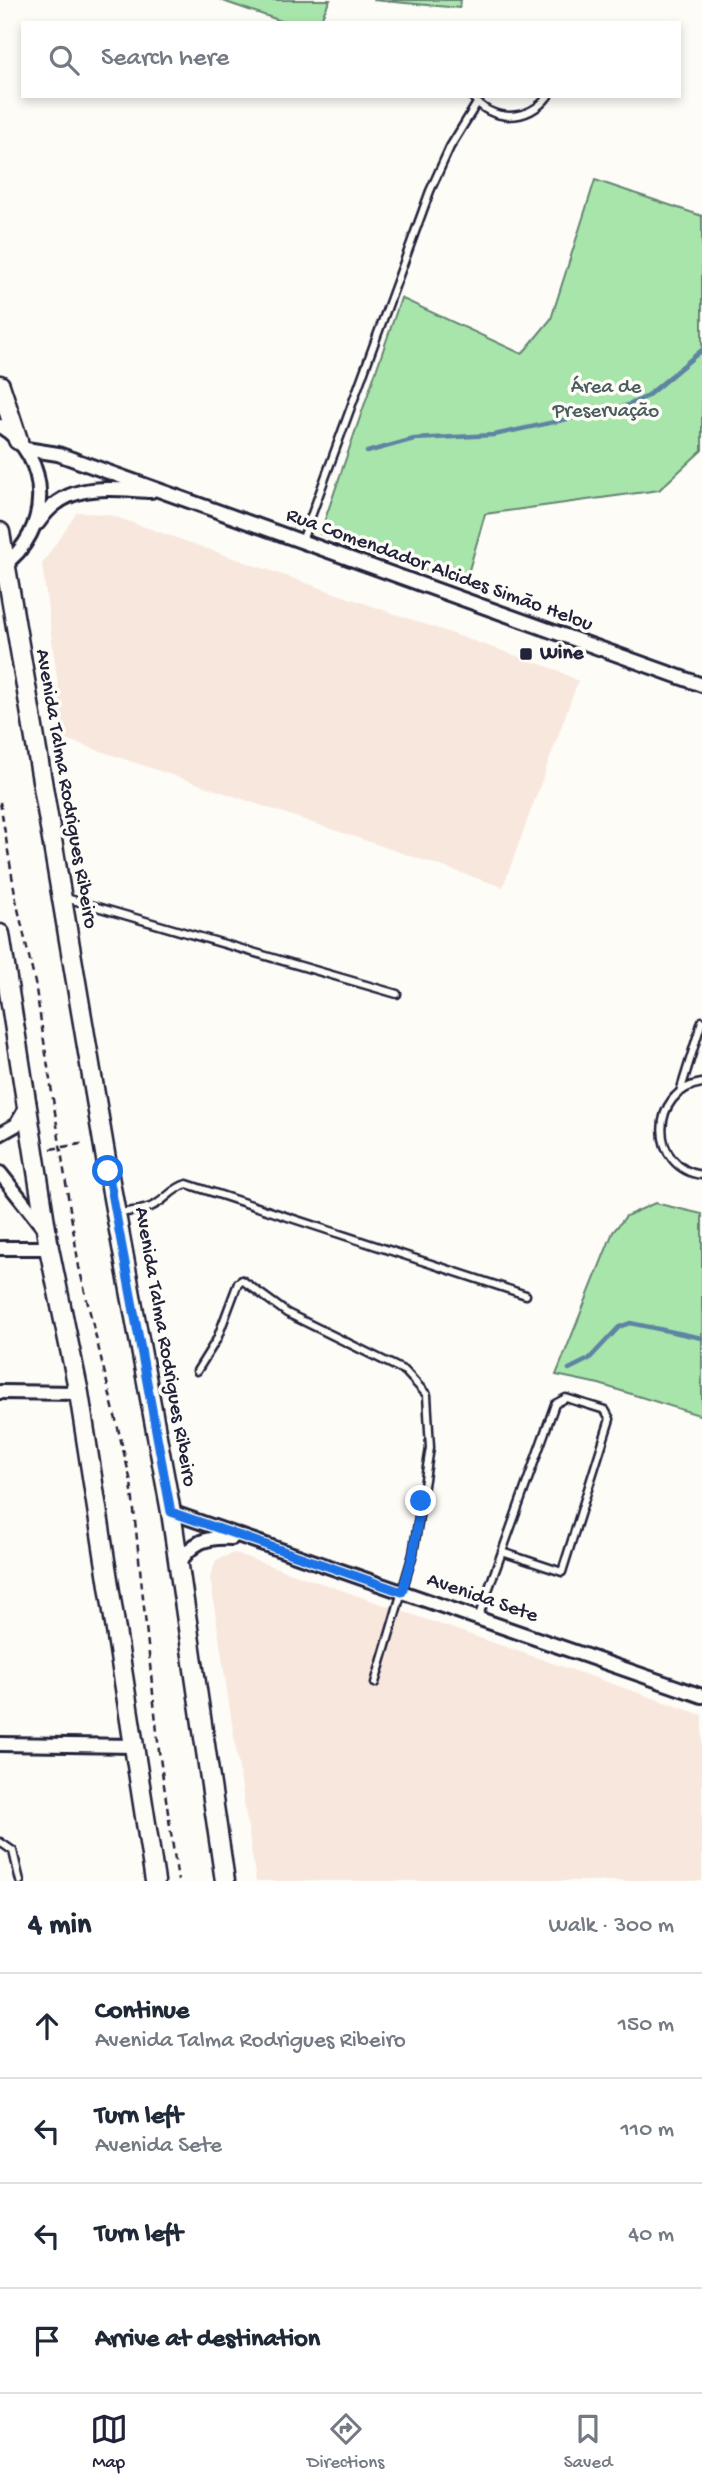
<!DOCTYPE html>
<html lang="en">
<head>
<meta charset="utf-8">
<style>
  :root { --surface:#fff; --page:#f6f6f7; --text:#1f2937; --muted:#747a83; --line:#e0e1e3; --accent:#22223b }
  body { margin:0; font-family:"Gochi Hand",sans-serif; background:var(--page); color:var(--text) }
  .stop { position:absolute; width:21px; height:21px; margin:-16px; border:5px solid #1a73e8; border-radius:50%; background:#fff }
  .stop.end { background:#1a73e8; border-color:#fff; box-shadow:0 2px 7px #0008 }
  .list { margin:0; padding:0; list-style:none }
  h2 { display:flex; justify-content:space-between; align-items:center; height:91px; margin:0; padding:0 28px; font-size:30px }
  h2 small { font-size:23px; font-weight:400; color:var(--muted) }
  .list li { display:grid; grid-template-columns:46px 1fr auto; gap:21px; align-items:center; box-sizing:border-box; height:105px; padding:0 28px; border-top:2px solid var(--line) }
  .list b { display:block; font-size:26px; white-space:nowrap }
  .list p { margin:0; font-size:23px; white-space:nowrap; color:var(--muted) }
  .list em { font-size:23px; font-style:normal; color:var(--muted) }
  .icon { flex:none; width:38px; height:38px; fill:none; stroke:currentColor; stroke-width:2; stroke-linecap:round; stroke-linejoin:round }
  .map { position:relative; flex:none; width:702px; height:1881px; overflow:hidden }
  .search { position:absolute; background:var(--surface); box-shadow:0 4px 10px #0003; left:21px; right:21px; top:21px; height:77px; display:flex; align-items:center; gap:18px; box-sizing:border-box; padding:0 24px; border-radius:0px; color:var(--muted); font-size:26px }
  .sheet { height:511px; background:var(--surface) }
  nav { display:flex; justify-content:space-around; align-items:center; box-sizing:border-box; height:98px; border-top:2px solid var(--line); background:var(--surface); font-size:19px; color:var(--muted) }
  nav a { display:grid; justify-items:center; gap:4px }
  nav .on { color:var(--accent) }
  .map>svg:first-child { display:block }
</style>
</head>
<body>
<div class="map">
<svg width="702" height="1881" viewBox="0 0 702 1881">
  <rect width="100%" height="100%" fill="#fdfcf7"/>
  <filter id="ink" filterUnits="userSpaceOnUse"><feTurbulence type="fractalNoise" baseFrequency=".0143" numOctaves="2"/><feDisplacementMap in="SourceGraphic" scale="14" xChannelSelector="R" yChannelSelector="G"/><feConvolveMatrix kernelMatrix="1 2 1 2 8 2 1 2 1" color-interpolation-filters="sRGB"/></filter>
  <g filter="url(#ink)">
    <path fill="#f8e7dd" d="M77,512L110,515L557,670L578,681L503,887L65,739L42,564Z
      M234,1553L702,1715V1881H256L210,1578L216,1560Z"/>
    <path fill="#a8e5ab" stroke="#658473" stroke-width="2" d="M220,0H330L319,23H287Z
      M373,0H461L459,8Z
      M595,180L702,216V450L659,490L485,514L465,584L320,534L401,298L522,354L551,319Z
      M655,1203L702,1214V1416L599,1384L556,1375L613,1232L626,1216Z"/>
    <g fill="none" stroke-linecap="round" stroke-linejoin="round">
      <path stroke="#5f84a3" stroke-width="4.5" d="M367,452L414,439L494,435L623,407L646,397L702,350
        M569,1369L589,1359L619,1327L630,1323L702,1338"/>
      <defs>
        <path id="lane" d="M472,96C491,123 529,122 548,96
          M302,541L430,191L450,147L477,103
          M66,898L397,994
          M702,1083C649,1091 649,1168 702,1175
          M680,1092L702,1021
          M118,1213C132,1211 146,1211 158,1203C169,1196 173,1188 187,1184L526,1295
          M197,1371L217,1339L238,1283L242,1280L287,1313L405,1371L427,1395L430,1448L413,1554L375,1683
          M478,1618L502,1552L562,1572L610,1419L605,1410L566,1398L555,1404L502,1552
          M0,1842L13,1851L20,1881"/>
        <path id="street" d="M0,426C52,457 52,532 2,566
          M26,449L58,454L702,685
          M38,523C65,481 107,489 151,491
          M0,1134L16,1125L29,1103
          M0,1173L46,1231
          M0,1248H49
          M0,1392L79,1393
          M171,1512L702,1696
          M178,1565C192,1542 206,1536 232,1538
          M0,1744L135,1746"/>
        <path id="secondary" d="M0,385L18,440
          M0,532L108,1171L171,1512L225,1881
          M0,934L49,1248L79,1393L155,1881"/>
      </defs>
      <use href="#lane" stroke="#22223b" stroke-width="11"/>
      <use href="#street" stroke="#22223b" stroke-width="18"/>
      <use href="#secondary" stroke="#22223b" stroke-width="23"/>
      <path stroke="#22223b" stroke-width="2.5" stroke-dasharray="7 5" stroke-linecap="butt" d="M0,802L16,900L35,983L79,1267L131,1482L159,1751L178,1881
        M51,1149L86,1143"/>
      <use href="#lane" stroke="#fdfcf7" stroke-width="6"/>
      <use href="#street" stroke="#fdfcf7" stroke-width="12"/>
      <use href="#secondary" stroke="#fdfcf7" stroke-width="18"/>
    </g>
  </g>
  <g fill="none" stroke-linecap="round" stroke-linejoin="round" filter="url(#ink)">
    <path stroke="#1a73e8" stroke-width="9" d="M108,1171L171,1512L402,1592L413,1554L421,1501"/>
  </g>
  <rect fill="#22223b" stroke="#fdfcf7" stroke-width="2.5" x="519" y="647" width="14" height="14" rx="3.5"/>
  <g text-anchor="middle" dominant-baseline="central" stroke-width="7" stroke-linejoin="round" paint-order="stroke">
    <g font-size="21" fill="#4a5c5d" stroke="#fdfcf7">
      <text x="606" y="388">Área de<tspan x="606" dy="24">Preservação</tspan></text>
    </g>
    <g font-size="21" fill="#22223b" stroke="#fdfcf7">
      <text transform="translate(439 571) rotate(20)">Rua Comendador Alcides Simão Helou</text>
      <text transform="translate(65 789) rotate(80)">Avenida Talma Rodrigues Ribeiro</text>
      <text transform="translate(164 1347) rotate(80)">Avenida Talma Rodrigues Ribeiro</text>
      <text transform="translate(482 1599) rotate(19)">Avenida Sete</text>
    </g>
    <g font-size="21" font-weight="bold" fill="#22223b" stroke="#fdfcf7" text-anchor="start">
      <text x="540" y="654">Wine</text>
    </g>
  </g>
</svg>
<div class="stop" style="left:108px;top:1171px"></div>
<div class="stop end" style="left:421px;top:1501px"></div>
<div class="search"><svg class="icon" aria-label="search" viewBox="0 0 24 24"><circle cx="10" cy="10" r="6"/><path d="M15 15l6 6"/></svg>Search here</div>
</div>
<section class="sheet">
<h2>4 min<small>Walk · 300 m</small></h2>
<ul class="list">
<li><svg class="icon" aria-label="ahead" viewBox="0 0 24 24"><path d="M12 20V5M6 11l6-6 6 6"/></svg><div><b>Continue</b><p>Avenida Talma Rodrigues Ribeiro</p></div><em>150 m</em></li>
<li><svg class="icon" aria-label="left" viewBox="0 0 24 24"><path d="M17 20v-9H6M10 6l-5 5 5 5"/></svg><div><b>Turn left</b><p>Avenida Sete</p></div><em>110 m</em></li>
<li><svg class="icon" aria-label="left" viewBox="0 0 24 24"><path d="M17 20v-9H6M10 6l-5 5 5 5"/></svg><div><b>Turn left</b></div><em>40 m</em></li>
<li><svg class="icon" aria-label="arrive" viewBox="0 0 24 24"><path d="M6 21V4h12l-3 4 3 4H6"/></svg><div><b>Arrive at destination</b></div></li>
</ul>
</section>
<nav>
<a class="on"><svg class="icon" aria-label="map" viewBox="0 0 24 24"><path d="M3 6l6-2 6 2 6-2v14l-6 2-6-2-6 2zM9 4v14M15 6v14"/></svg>Map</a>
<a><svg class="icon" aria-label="directions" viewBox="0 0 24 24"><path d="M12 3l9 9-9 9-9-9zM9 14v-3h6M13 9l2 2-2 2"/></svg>Directions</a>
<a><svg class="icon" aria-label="saved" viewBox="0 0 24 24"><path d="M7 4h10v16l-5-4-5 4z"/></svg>Saved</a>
</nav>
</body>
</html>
